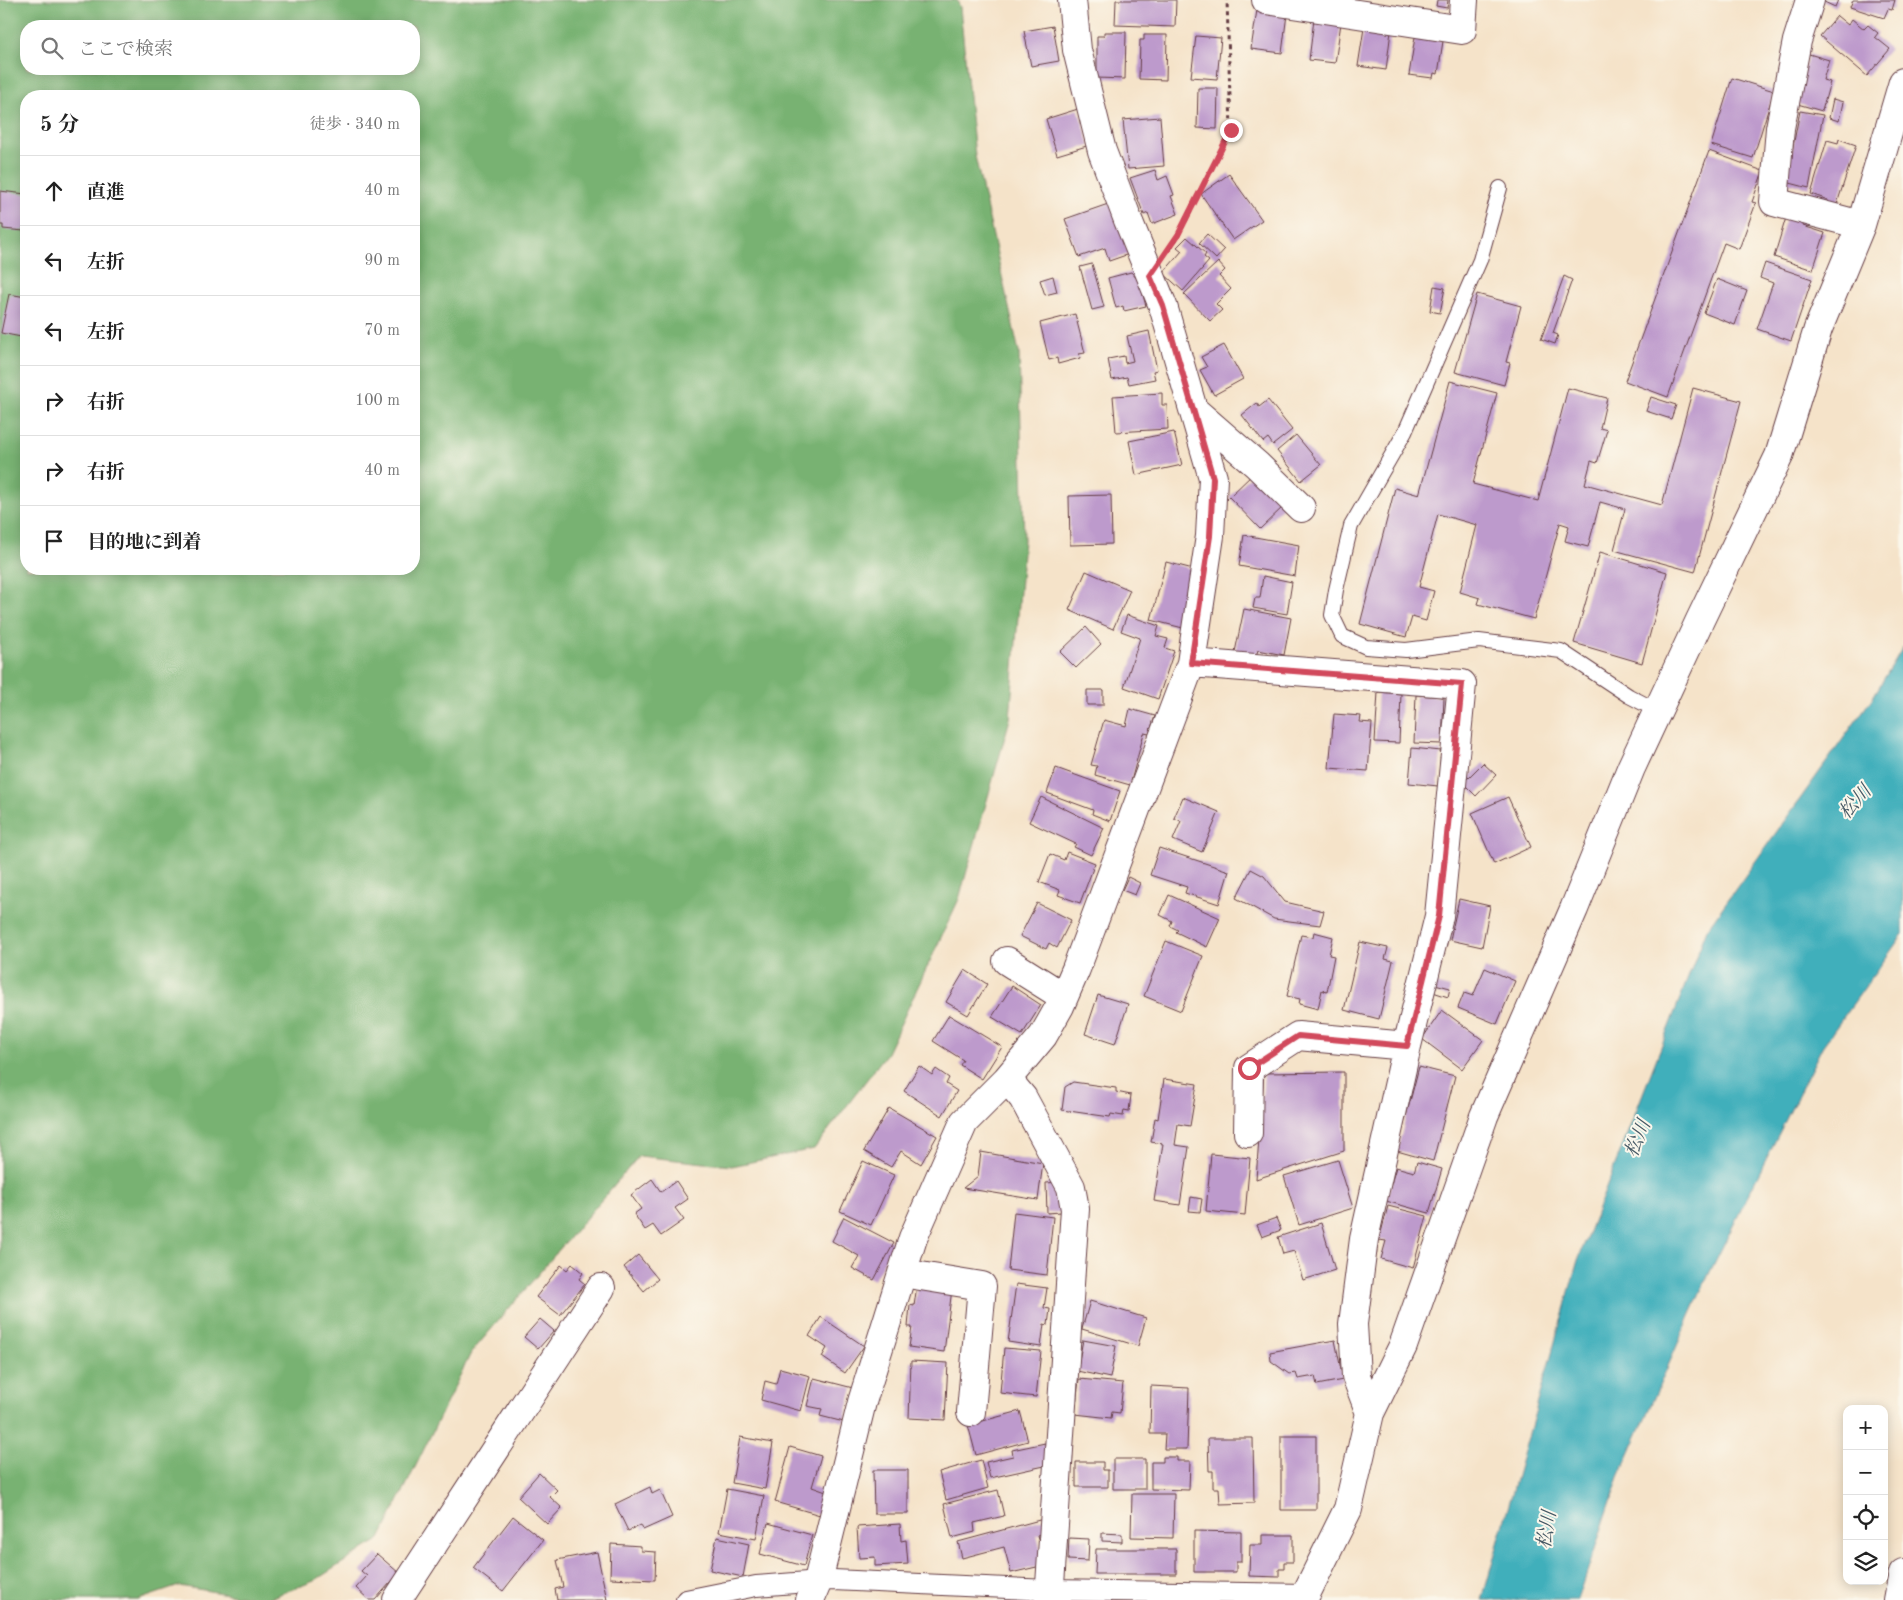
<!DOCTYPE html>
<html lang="ja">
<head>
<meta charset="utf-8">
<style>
  :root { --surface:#fff; --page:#f2f2f2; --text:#222; --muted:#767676; --line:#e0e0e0 }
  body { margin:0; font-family:"Old Standard TT","Noto Serif JP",serif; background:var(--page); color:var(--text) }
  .controls { position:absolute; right:15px; bottom:15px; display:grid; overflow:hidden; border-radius:10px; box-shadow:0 2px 12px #0003 }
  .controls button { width:45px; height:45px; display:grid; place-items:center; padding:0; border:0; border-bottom:1px solid var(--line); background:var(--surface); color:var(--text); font:25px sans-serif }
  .stop { position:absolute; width:15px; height:15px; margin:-11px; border:4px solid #d1495b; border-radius:50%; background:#fff }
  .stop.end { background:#d1495b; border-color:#fff; box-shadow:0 1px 5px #0008 }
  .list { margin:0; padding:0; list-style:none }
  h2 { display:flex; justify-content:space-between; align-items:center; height:65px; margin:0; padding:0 20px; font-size:21px }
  h2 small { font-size:16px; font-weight:400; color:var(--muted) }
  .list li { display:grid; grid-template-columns:32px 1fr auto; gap:15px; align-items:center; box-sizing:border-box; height:70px; padding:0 20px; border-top:1px solid var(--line) }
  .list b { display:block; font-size:19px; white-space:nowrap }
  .list em { font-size:16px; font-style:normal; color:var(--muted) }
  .icon { flex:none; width:28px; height:28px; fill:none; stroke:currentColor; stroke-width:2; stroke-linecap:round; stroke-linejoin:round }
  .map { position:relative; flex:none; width:1903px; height:1600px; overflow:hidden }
  .search { position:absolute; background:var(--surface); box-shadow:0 2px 12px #0003; left:20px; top:20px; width:400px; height:55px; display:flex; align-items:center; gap:12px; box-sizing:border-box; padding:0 18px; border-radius:20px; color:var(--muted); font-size:19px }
  .panel { position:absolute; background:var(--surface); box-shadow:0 2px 12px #0003; left:20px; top:90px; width:400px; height:485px; border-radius:20px }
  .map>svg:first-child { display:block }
</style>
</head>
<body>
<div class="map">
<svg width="1903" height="1600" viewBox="0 0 1903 1600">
  <rect width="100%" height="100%" fill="#fbf7ec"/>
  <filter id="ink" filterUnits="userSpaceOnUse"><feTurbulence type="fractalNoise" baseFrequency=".02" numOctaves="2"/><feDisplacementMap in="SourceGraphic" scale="10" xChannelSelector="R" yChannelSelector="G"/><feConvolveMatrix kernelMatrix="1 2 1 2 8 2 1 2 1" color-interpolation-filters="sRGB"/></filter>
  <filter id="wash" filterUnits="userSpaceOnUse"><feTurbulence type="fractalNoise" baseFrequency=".0096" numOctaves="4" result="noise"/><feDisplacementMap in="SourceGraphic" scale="20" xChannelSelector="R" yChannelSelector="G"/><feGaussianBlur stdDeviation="1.12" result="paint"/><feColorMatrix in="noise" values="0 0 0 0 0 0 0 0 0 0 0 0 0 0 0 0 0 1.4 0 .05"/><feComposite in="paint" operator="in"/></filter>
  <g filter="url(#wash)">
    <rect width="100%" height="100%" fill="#f5e3c9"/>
    <path fill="#78b272" stroke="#61684e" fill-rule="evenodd" d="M0,0H957L960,7L975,156L1019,352L1024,540L1010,719L959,899L887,1053L814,1149L732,1166L639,1156L471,1353L380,1539L314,1581L264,1600L179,1586L138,1600H0ZM26,26H414V69H26ZM26,96H414V569H26Z"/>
    <path fill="#3fafbb" stroke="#446773" d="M1903,647V934L1822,1047L1706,1280L1619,1477L1578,1600H1482L1578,1260L1707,929L1873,697Z"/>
    <g id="blocks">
      <path fill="#bd9acc" d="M1116,0H1176L1175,27L1115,25Z
        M1437,0H1448L1447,8L1436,6Z
        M1820,0H1838L1835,7Z
        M1853,0H1895L1892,10L1888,9L1884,18L1850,7Z
        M1257,10L1287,14L1282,53L1251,49Z
        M1837,16L1848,25L1852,19L1864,29L1868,25L1878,33L1875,37L1890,49L1867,76L1820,36Z
        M1314,19L1341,23L1335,63L1309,60Z
        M1053,26L1059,61L1031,66L1024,31Z
        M1364,28L1391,31L1386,70L1358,66Z
        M1104,32H1126L1125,79L1097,78V36H1104Z
        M1144,35H1167L1166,80L1139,79L1140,40H1144Z
        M1196,36L1221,38L1217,79L1191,77Z
        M1415,37L1443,41L1438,74L1434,73L1433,78L1409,75Z
        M1809,54L1829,60L1823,80L1830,82L1822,111L1794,103Z
        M1732,78L1774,91L1753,158L1711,145Z
        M1198,88H1218L1217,129L1197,128Z
        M1833,99L1843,102L1839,121L1829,118Z
        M1078,109L1090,145L1057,155L1046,119Z
        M1800,111L1823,115L1809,188L1786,182Z
        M1160,117L1164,166L1128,169L1123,120Z
        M1839,139L1856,145L1836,207L1827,204L1828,200L1811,194L1827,140L1838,143Z
        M1709,151L1763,171L1752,202L1756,203L1739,249L1724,243L1668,397L1625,381Z
        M1155,170L1158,180L1167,176L1174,195L1171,196L1178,214L1152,224L1148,213L1144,215L1130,178Z
        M1229,174L1262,220L1233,240L1201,194Z
        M0,191L26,194V227H25L24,231L3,229V225H0Z
        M1111,203L1129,254L1109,261L1105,248L1079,257L1065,219Z
        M1788,211L1806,217L1803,226L1825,233L1813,270L1774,257Z
        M1207,234L1224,250L1216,259L1199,243Z
        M1187,237L1206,254L1204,257L1209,261L1183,291L1163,273L1182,251L1177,247Z
        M1218,262L1225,270L1219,276L1231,289L1216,304L1222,310L1210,321L1184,294Z
        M1765,263L1812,279L1791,341L1757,329L1773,283L1760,278Z
        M1092,264L1104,307L1092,310L1080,267Z
        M1131,272L1139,281L1146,306L1124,311L1123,306L1116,308L1108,278Z
        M1053,276L1057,292L1045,295L1040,280Z
        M1564,276L1572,280L1553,333L1558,335L1555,344L1541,339Z
        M1717,279L1747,291L1735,325L1704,313Z
        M1434,286L1445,288L1440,313L1430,311Z
        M9,294L26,297V338L1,333Z
        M1477,294L1521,306L1506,362L1510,363L1504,385L1455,372Z
        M1075,314L1085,353L1079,354L1080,358L1058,364L1057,358L1049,360L1040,323Z
        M1149,331L1157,370L1153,371L1155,379L1129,384L1127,377L1112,380L1108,359L1124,356L1125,363L1133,361L1127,336Z
        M1224,345L1243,379L1214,395L1200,370L1207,367L1201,357Z
        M1450,381L1497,393L1473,484L1538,501L1568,388L1607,398L1600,428L1607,430L1597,463L1591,461L1585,484L1662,505L1693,388L1741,401L1695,572L1614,550L1625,509L1600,502L1588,547L1565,541L1569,526L1560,523L1534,619L1478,604L1480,598L1460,592L1477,525L1438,514L1419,587L1434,591L1426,621L1412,617L1406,637L1360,624L1395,488L1419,495Z
        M1162,393V405H1167L1168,429L1116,432L1113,396Z
        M1651,397L1676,405L1671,419L1646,411Z
        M1268,400L1292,430L1273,445L1268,438L1263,442L1242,415L1257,403L1259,407Z
        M1174,432L1182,465L1136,475L1129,441Z
        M1296,435L1321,465L1301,481L1277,451Z
        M1254,473L1285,505L1260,529L1229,497Z
        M1111,495L1112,544L1070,545L1069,496Z
        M1244,535L1299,545L1295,576L1239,566Z
        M1600,552L1667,572L1642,663L1574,643Z
        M1166,562L1197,570L1183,628L1151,620Z
        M1086,571L1130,590L1113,629L1069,610Z
        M1263,576L1292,582L1287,614L1253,608L1255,598H1260Z
        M1244,609L1291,618L1284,655L1258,650L1256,656L1235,652Z
        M1127,615L1159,626L1156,636L1168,639L1165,648L1174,651L1158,699L1124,687L1140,638L1121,631Z
        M1086,627L1101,644L1076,668L1060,652Z
        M1087,690H1103V705H1087Z
        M1378,692L1401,694L1399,743L1375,742Z
        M1416,695L1444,697L1442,744L1414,743Z
        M1130,709L1155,716L1149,734L1144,733L1130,785L1095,775L1097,766L1091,765L1104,720L1126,726Z
        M1334,714L1361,716L1360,722L1372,723L1368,771L1329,768Z
        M1412,748L1441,751L1438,786L1409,783Z
        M1483,763L1496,775L1476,796L1463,783Z
        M1056,768L1120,791L1110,821L1092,814L1093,810L1047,793Z
        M1041,797L1104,828L1091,855L1074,847L1076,844L1029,822Z
        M1183,797L1219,812L1202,852L1173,840L1181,821L1174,818Z
        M1508,797L1531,847L1494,864L1472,813Z
        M1159,848L1229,871L1219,904L1185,893L1187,887L1150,875Z
        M1067,852L1095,863L1080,903L1058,895L1060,890L1039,882L1050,854L1064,860Z
        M1251,869L1264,876L1285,902L1324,911L1320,925L1274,919L1236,898Z
        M1128,877L1140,883L1135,895L1122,890Z
        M1169,895L1220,918L1207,947L1176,932L1178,930L1170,926L1172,921L1160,915Z
        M1459,899L1490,906L1482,947L1450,940Z
        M1037,903L1071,920L1057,948L1049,943L1046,949L1020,936Z
        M1314,932L1333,937L1329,955L1334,956L1327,992L1322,990L1318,1009L1299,1004L1300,999L1287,996L1301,935L1313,937Z
        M1166,941L1203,956L1181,1011L1144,996Z
        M1360,942L1388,948L1385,959L1393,961L1379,1019L1344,1010Z
        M1485,968L1515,981L1497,1024L1458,1008L1464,993L1473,996Z
        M965,970L987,984L968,1015L946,1002Z
        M1435,984L1450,988L1448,997L1433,992Z
        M1012,986L1041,1005L1022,1035L992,1017Z
        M1098,995L1128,1004L1115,1044L1085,1034Z
        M1442,1010L1483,1040L1462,1069L1422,1039Z
        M949,1015L1002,1047L982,1079L960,1065L963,1060L933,1041Z
        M919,1066L932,1075L936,1069L949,1078L946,1084L957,1091L942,1116L904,1091Z
        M1419,1067L1455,1076L1433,1161L1397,1151Z
        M1344,1072V1151L1256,1179L1264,1073Z
        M1164,1079L1197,1084L1190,1126L1178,1124L1175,1145L1189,1147L1180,1205L1154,1201L1163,1144L1151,1142L1155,1118L1158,1119Z
        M1073,1082L1116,1088V1092L1131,1095L1129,1111L1124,1110L1123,1116L1111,1114L1110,1117L1062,1110L1065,1087Z
        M889,1108L937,1136L921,1164L901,1151L891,1167L864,1151Z
        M981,1152L1043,1163L1038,1200L963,1188L978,1176Z
        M1211,1154L1250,1158L1245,1215L1206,1211Z
        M1338,1160L1353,1208L1299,1225L1284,1176Z
        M863,1161L894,1175L871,1225L840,1211Z
        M1417,1162L1442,1169L1429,1213L1386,1201L1396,1167L1414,1172Z
        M652,1179L661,1192L676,1181L688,1199L675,1208L684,1220L661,1236L653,1225L645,1230L634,1214L641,1209L631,1195Z
        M1060,1182L1061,1212L1047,1213L1046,1183Z
        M1191,1197L1202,1199L1200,1212L1189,1211Z
        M1388,1206L1427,1216L1413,1268L1381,1259L1386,1241L1379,1240Z
        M1014,1212L1053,1217L1047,1275L1008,1270Z
        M844,1217L894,1243L874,1280L852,1268L859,1256L832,1241Z
        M1276,1218L1281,1230L1262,1237L1257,1225Z
        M1321,1223L1335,1270L1303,1280L1294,1251L1283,1254L1278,1237Z
        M638,1255L658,1279L644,1291L624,1267Z
        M572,1264L583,1273L579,1279L585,1284L560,1315L536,1297L561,1265L567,1270Z
        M1016,1284L1047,1288L1044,1308L1050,1309L1048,1325L1044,1324L1041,1347L1008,1342Z
        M917,1285L952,1289L944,1352L909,1347L912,1327H908L910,1305L914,1306Z
        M1090,1301L1146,1318L1138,1346L1082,1329Z
        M821,1317L864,1346L845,1373L822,1357L827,1348L809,1336Z
        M540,1319L554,1331L538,1349L524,1337Z
        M1083,1340L1116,1346L1110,1378L1077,1371Z
        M1335,1340L1343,1380L1317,1385L1315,1376L1298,1379L1296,1373L1289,1374L1271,1361L1270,1352Z
        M1004,1348L1041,1351L1036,1397L1000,1393Z
        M911,1361L948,1363L945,1420L909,1418Z
        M780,1368L810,1376L801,1411L761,1400L765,1381L776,1384Z
        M814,1378L853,1388L844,1422L820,1416L822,1409L807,1406Z
        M1079,1379L1123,1383L1120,1413L1112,1412L1111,1418L1075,1414Z
        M1151,1386L1189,1388L1187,1449H1164L1165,1434H1150Z
        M1020,1411L1028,1441L976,1455L968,1425Z
        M1281,1436H1316V1510H1281Z
        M740,1437L773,1443L765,1489L732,1483Z
        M1208,1438H1253L1254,1503L1220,1504L1219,1488H1213V1471H1209Z
        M1045,1443L1049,1465L990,1478L986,1462L1013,1456L1012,1450Z
        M790,1447L821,1456L812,1487L826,1492L820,1515L775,1502Z
        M1163,1457H1177V1461H1190L1189,1490L1151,1489V1462H1163Z
        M1113,1459H1145V1489H1113Z
        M981,1460L988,1488L946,1500L939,1472Z
        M1076,1462H1103V1470H1108V1487H1076Z
        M873,1470H908V1514H874Z
        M539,1473L557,1490L550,1497L562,1508L547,1524L518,1497Z
        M650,1487L652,1494L660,1490L672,1517L643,1530L641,1525L628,1531L615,1504Z
        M727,1489L764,1496L756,1539L719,1532Z
        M998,1490L1004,1516L974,1523L975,1532L952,1538L944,1504Z
        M1132,1494H1174L1173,1538L1131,1537Z
        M513,1516L543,1540L503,1591L473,1568Z
        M1047,1518L1046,1532L1037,1535L1045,1565L1011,1573L1004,1547L962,1558L958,1542Z
        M768,1523L812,1535L804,1566L760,1554Z
        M900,1524L901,1541L906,1540L908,1564L875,1566V1557L859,1558L857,1527Z
        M1194,1531L1241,1532V1562H1236V1572H1194Z
        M1102,1533L1122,1534V1542L1102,1541Z
        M1262,1535H1293V1562H1284V1569H1279V1577L1249,1576L1250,1545H1262Z
        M717,1537L749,1544L743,1577L710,1570Z
        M1069,1538L1089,1539L1088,1561L1068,1560Z
        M611,1544L641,1546V1551L656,1552L655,1580L610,1578Z
        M1096,1549H1176V1574H1095Z
        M597,1552L607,1600H557L555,1589L563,1587L557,1560Z
        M377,1554L399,1573L375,1600H369L356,1588L367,1576L361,1571Z"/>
    </g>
  </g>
  <g filter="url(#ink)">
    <use href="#blocks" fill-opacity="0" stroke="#643c43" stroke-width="1"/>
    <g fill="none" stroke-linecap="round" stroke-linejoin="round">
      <defs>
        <path id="service" d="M1500,188L1480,260L1405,432L1351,526L1336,590L1332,615L1342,636L1366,647L1406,650L1479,641L1561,651L1629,696L1658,711"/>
        <path id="pedestrian" d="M686,1600L756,1586L833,1580L1049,1590L1305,1594"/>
        <path id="minor" d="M1266,0L1462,30L1464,0
          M1810,0L1797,41L1780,128L1774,202L1861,225
          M1195,411L1257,465L1301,508
          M1191,663L1462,684L1439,916L1407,1046L1364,1239L1353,1324L1356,1376L1370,1413
          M1007,961L1064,997
          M1248,1133L1249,1068L1298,1036L1407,1046
          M902,1273L982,1286L971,1412
          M397,1600L601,1288
          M810,1600L818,1581L862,1402L913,1238L964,1122L1007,1079
          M1049,1600L1075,1209L1071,1187L1023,1098L1007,1079L1043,1036L1060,1006L1076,969L1191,663L1210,536L1213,478L1163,306L1128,220L1102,151L1077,50L1072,0
          M1303,1600L1348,1509L1370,1413L1403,1346L1484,1116L1574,909L1631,768L1700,620L1779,456L1818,329L1861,225L1903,82
          M1898,1600L1903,1573"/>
      </defs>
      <use href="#service" stroke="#643c43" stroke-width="16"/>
      <use href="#pedestrian" stroke="#643c43" stroke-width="22"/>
      <use href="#minor" stroke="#643c43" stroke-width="30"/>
      <path stroke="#643c43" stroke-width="3" stroke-dasharray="4 4" stroke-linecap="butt" d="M1169,249L1178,235L1231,130L1227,0"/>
      <use href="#service" stroke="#fff" stroke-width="14"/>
      <use href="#pedestrian" stroke="#fff" stroke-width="20"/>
      <use href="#minor" stroke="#fff" stroke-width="28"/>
    </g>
  </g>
  <g fill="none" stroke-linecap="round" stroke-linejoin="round" filter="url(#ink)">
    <path stroke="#d1495b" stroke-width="6" d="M1231,130L1178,235L1150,276L1163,306L1213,478L1210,536L1191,663L1462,684L1439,916L1407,1046L1298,1036L1249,1068"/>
  </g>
  <g text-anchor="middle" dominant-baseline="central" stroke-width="4" stroke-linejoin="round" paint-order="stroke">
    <g font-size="19" font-style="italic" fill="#465965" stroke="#fbf7ec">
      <text transform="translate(1856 803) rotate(-48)">松川</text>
      <text transform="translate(1639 1139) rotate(-68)">松川</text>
      <text transform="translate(1548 1530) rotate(-81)">松川</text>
    </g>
  </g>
</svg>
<div class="controls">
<button>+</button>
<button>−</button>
<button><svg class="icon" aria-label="locate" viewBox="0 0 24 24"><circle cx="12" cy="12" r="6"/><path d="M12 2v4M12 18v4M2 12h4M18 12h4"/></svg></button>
<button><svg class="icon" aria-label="layers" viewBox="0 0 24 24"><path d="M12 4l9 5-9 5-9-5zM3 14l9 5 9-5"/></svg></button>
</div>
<div class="stop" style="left:1249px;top:1068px"></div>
<div class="stop end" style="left:1231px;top:130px"></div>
<div class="search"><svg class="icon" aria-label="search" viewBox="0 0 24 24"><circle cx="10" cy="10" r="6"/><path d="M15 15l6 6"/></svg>ここで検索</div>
<section class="panel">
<h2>5 分<small>徒歩 · 340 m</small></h2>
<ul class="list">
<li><svg class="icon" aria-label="ahead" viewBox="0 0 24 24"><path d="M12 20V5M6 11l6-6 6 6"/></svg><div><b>直進</b></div><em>40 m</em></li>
<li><svg class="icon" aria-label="left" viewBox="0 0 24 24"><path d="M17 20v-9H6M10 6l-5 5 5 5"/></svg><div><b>左折</b></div><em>90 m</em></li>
<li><svg class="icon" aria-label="left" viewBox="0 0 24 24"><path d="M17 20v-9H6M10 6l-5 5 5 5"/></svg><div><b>左折</b></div><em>70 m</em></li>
<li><svg class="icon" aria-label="right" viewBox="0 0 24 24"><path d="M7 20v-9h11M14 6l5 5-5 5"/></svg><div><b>右折</b></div><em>100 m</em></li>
<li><svg class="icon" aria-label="right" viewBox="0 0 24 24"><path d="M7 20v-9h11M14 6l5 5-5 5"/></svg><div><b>右折</b></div><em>40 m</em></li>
<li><svg class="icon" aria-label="arrive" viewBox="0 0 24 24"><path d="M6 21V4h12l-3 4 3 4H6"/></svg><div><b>目的地に到着</b></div></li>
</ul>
</section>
</div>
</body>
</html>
